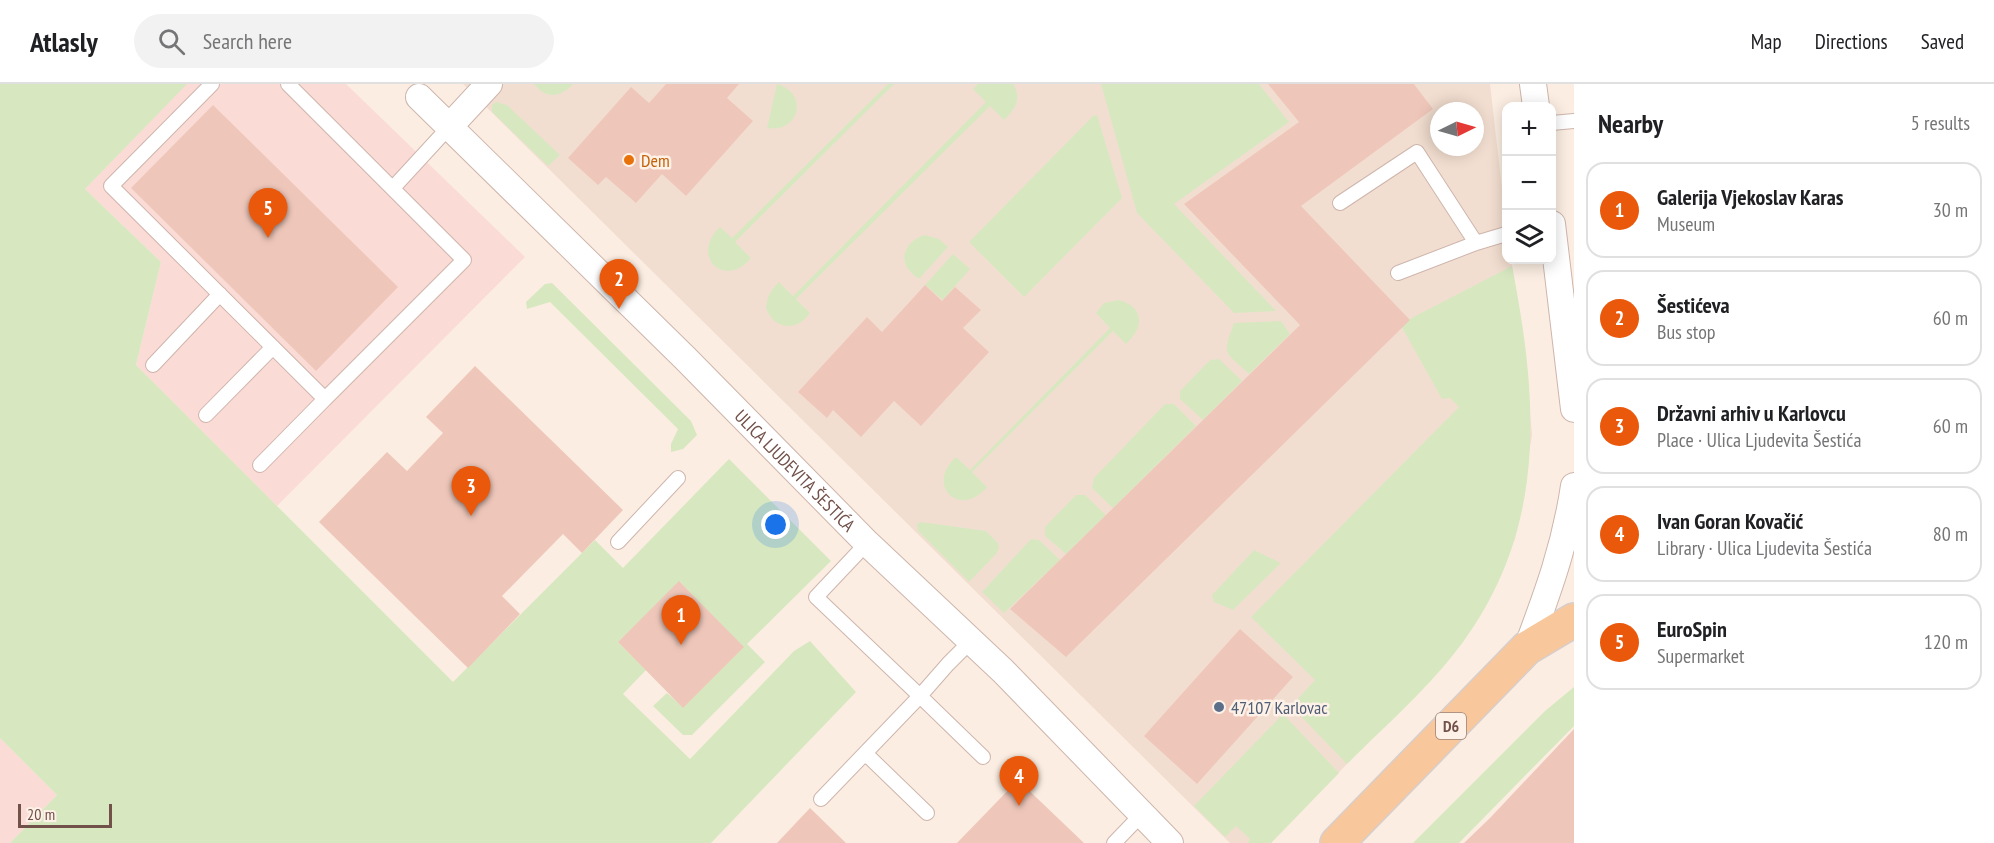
<!DOCTYPE html>
<html lang="en">
<head>
<meta charset="utf-8">
<style>
  :root { --surface:#fff; --page:#f2f2f2; --text:#202124; --muted:#757577; --line:#e0e0e0; --accent:#ea580c }
  body { margin:0; font-family:"PT Sans Narrow",sans-serif; background:var(--page); color:var(--text) }
  .controls { position:absolute; right:18px; top:18px; display:grid; overflow:hidden; border-radius:12px; box-shadow:0 3px 15px #0003 }
  .controls button { width:54px; height:54px; display:grid; place-items:center; padding:0; border:0; border-bottom:2px solid var(--line); background:var(--surface); color:var(--text); font:30px sans-serif }
  .compass { position:absolute; left:1430px; top:18px; width:54px; height:54px; border-radius:50%; background:var(--surface); box-shadow:0 3px 15px #0003; rotate:85deg }
  .scale { position:absolute; left:18px; bottom:15px; width:94px; box-sizing:border-box; padding-left:6px; border:3px solid #715149; border-top:0; font-size:16px; line-height:21px; white-space:nowrap; color:#715149; -webkit-text-stroke:4px #fef1e7; paint-order:stroke }
  .you { position:absolute; left:776px; top:441px; width:21px; height:21px; margin:-15px; border:4px solid #fff; border-radius:50%; background:#1a73e8; box-shadow:0 0 0 9px #1a73e833 }
  .badge { display:grid; place-items:center; width:39px; height:39px; border-radius:50%; background:var(--accent); color:#fff; font-size:20px; font-weight:700 }
  .pin { position:absolute; translate:-50% -50px; filter:drop-shadow(0 2px 3px #0008) }
  .pin::after { content:''; position:absolute; top:32px; width:21px; height:18px; background:inherit; clip-path:polygon(0 0,100% 0,50% 100%) }
  .list { margin:0; padding:0; list-style:none }
  h2 { display:flex; justify-content:space-between; align-items:center; height:78px; margin:0; padding:0 24px; font-size:26px }
  h2 small { font-size:20px; font-weight:400; color:var(--muted) }
  .list li { display:grid; grid-template-columns:39px 1fr auto; gap:18px; align-items:center; box-sizing:border-box; height:96px; margin:0 12px 12px; padding:0 12px; border:2px solid var(--line); border-radius:18px }
  .list b { display:block; font-size:22px; white-space:nowrap }
  .list p { margin:0; font-size:20px; white-space:nowrap; color:var(--muted) }
  .list em { font-size:20px; font-style:normal; color:var(--muted) }
  .icon { flex:none; width:33px; height:33px; fill:none; stroke:currentColor; stroke-width:2; stroke-linecap:round; stroke-linejoin:round }
  .map { position:relative; flex:none; width:1574px; height:759px; overflow:hidden }
  header { display:flex; align-items:center; gap:36px; box-sizing:border-box; height:84px; padding:0 30px; background:var(--surface); border-bottom:2px solid var(--line) }
  header strong { font-size:28px }
  nav { display:flex; gap:33px; margin-inline-start:auto; font-size:21px }
  .search { width:420px; height:54px; background:var(--page); display:flex; align-items:center; gap:15px; box-sizing:border-box; padding:0 21px; border-radius:33px; color:var(--muted); font-size:22px }
  main { display:flex }
  aside { flex:1; background:var(--surface) }
  .map>svg:first-child { display:block }
</style>
</head>
<body>
<header>
<strong>Atlasly</strong>
<div class="search"><svg class="icon" aria-label="search" viewBox="0 0 24 24"><circle cx="10" cy="10" r="6"/><path d="M15 15l6 6"/></svg>Search here</div>
<nav><a>Map</a><a>Directions</a><a>Saved</a></nav>
</header>
<main>
<div class="map">
<svg width="1574" height="759" viewBox="0 0 1574 759">
  <rect width="100%" height="100%" fill="#fbede1"/>
  <path fill="#f2ded0" fill-rule="evenodd" d="M463,0H1490L1506,139V176H1511L1521,236L1532,351L1515,455L1473,533L1347,680L1271,759H1230ZM1439,27H1475V63H1439Z"/>
  <path fill="#fbdbd5" d="M186,0H346L525,173L277,422L136,281L161,178L85,105Z
    M0,654L57,711L10,759H0Z"/>
  <path fill="#d7e8c1" d="M0,0H187L85,105L161,178L136,281L453,598L595,456L623,484L729,375L831,477L747,560L765,578L692,651H683L653,622L667,609L683,623L743,563L680,498L618,558L646,586L623,610L690,675L794,567L810,557L856,608L711,759H10L57,711L0,654Z
    M534,0H573C561,14 545,15 534,0Z
    M777,0C809,9 800,49 767,44Z
    M888,0H894L735,158L751,174C725,206 689,172 720,143L732,154Z
    M978,0H1013C1022,14 1016,25 1004,36L990,22L796,215L810,229C797,248 774,246 766,224C767,212 771,206 779,198L793,212L986,18L973,5Z
    M1101,0H1259L1289,38L1174,120L1276,227L1234,229L1137,129Z
    M496,18L507,21L560,71L548,82L492,28V21Z
    M1097,31L1122,114L1024,213L969,158L1093,32Z
    M925,151L939,155L948,163L919,195C915,192 911,189 908,185C898,170 910,155 925,151Z
    M953,170L970,185L943,216L925,201Z
    M1512,182C1538,315 1548,441 1463,558C1430,603 1386,641 1347,680L1291,622L1315,596L1251,533L1459,323L1450,314L1442,315L1400,240Z
    M552,199L691,337L697,351L683,365L671,368V360L678,345L550,218L527,225L526,218L545,200Z
    M1119,216C1145,223 1144,244 1126,260L1113,247L972,388L987,403C961,435 924,402 956,373L970,386L1110,244L1096,229L1104,219Z
    M1281,237L1290,250L1249,290C1224,267 1222,272 1234,239Z
    M1219,275L1242,297L1203,336L1180,315V307L1210,276Z
    M1165,320H1174L1196,342L1113,424L1092,404L1094,394Z
    M1076,411H1085L1106,431L1066,470L1045,452V443Z
    M921,438L986,447L998,459L999,464L996,470L969,498L918,447L917,440Z
    M1031,455L1039,456L1060,476L1004,529L982,508Z
    M1254,466L1281,479L1233,526L1214,518L1212,511Z
    M1574,603V642L1459,759H1413L1545,627Z
    M1283,630L1339,689L1271,759H1248L1250,755L1236,742L1225,753L1194,722Z"/>
  <path fill="#efc7ba" d="M666,0H739L727,14L753,37L686,112L662,90L636,119L606,93L598,101L568,74L631,3L649,19Z
    M1268,0H1414L1433,25L1301,122L1410,236L1066,573L1010,525L1300,241L1184,120L1299,38Z
    M213,21L398,203L316,287L131,104Z
    M925,201L942,217L955,203L981,226L963,244L989,268L921,342L894,317L861,353L833,326L827,334L798,308L867,233L882,248Z
    M475,282L623,426L582,469L563,450L502,512L520,530L468,584L319,438L387,368L407,387L443,349L426,333Z
    M679,497L744,563L683,624L618,558Z
    M1240,545L1293,593L1197,700L1144,652Z
    M1574,645V759H1464L1490,734Z
    M1018,696L1084,759H957Z
    M810,724L846,759H777Z"/>
  <g fill="none" stroke-linecap="round" stroke-linejoin="round">
    <defs>
      <path id="service" d="M212,0L111,102L325,315L464,176L288,0
        M1552,39L1574,37
        M393,104L450,42
        M1340,119L1417,68L1476,159
        M1398,189L1476,159L1506,150
        M153,281L220,210
        M206,331L273,263
        M260,381L325,315
        M618,458L678,394
        M867,459L816,513L920,612L948,580L971,557
        M865,669L927,729
        M821,715L920,612L983,673
        M1114,759L1142,730"/>
      <g id="minor">
        <path d="M1533,0L1536,22"/>
        <path id="s1" d="M419,13L685,274L867,459L1003,587L1170,759"/>
        <path d="M450,42L489,0"/>
        <path d="M1552,140L1574,325"/>
        <path d="M1527,564C1548,508 1565,462 1574,402"/>
      </g>
      <path id="primary" d="M1337,759L1527,564L1574,536"/>
    </defs>
    <use href="#service" stroke="#ceb5ac" stroke-width="16"/>
    <use href="#minor" stroke="#ceb5ac" stroke-width="28"/>
    <use href="#primary" stroke="#d7cecc" stroke-width="36"/>
    <use href="#service" stroke="#fff" stroke-width="14"/>
    <use href="#minor" stroke="#fff" stroke-width="26"/>
    <use href="#primary" stroke="#f8c79c" stroke-width="33"/>
  </g>
  <circle fill="#e8710a" stroke="#fef1e7" stroke-width="2" cx="629" cy="76" r="6"/>
  <circle fill="#5c6f8a" stroke="#fef1e7" stroke-width="2" cx="1219" cy="623" r="6"/>
  <g text-anchor="middle" dominant-baseline="central" stroke-width="5" stroke-linejoin="round" paint-order="stroke">
    <rect fill="#fef1e7" stroke="#9b8178" stroke-width="1.5" x="1436" y="629" width="30" height="26" rx="4.5"/>
    <g font-size="16" font-weight="bold" fill="#715149">
      <text x="1451" y="642">D6</text>
    </g>
    <g font-size="18" fill="#c56008" stroke="#fef1e7" text-anchor="start">
      <text x="641" y="76">Dem</text>
    </g>
    <g font-size="18" fill="#715149" stroke="#fef1e7">
      <text stroke="none"><textPath href="#s1" startOffset="530">ULICA LJUDEVITA ŠESTIĆA</textPath></text>
    </g>
    <g font-size="18" fill="#4e5e75" stroke="#fef1e7" text-anchor="start">
      <text x="1231" y="623">47107 Karlovac</text>
    </g>
  </g>
</svg>
<div class="controls">
<button>+</button>
<button>−</button>
<button><svg class="icon" aria-label="layers" viewBox="0 0 24 24"><path d="M12 4l9 5-9 5-9-5zM3 14l9 5 9-5"/></svg></button>
</div>
<svg class="compass" viewBox="-18 -18 36 36"><path d="M0-13l5 13h-10z" fill="#e53935"/><path d="M0 13l5-13h-10z" fill="#757577"/></svg>
<div class="scale">20 m</div>
<div class="you"></div>
<div class="pin badge" style="left:681px;top:561px">1</div>
<div class="pin badge" style="left:619px;top:225px">2</div>
<div class="pin badge" style="left:471px;top:432px">3</div>
<div class="pin badge" style="left:1019px;top:722px">4</div>
<div class="pin badge" style="left:268px;top:154px">5</div>
</div>
<aside>
<h2>Nearby<small>5 results</small></h2>
<ul class="list">
<li><span class="badge">1</span><div><b>Galerija Vjekoslav Karas</b><p>Museum</p></div><em>30 m</em></li>
<li><span class="badge">2</span><div><b>Šestićeva</b><p>Bus stop</p></div><em>60 m</em></li>
<li><span class="badge">3</span><div><b>Državni arhiv u Karlovcu</b><p>Place · Ulica Ljudevita Šestića</p></div><em>60 m</em></li>
<li><span class="badge">4</span><div><b>Ivan Goran Kovačić</b><p>Library · Ulica Ljudevita Šestića</p></div><em>80 m</em></li>
<li><span class="badge">5</span><div><b>EuroSpin</b><p>Supermarket</p></div><em>120 m</em></li>
</ul>
</aside>
</main>
</body>
</html>
